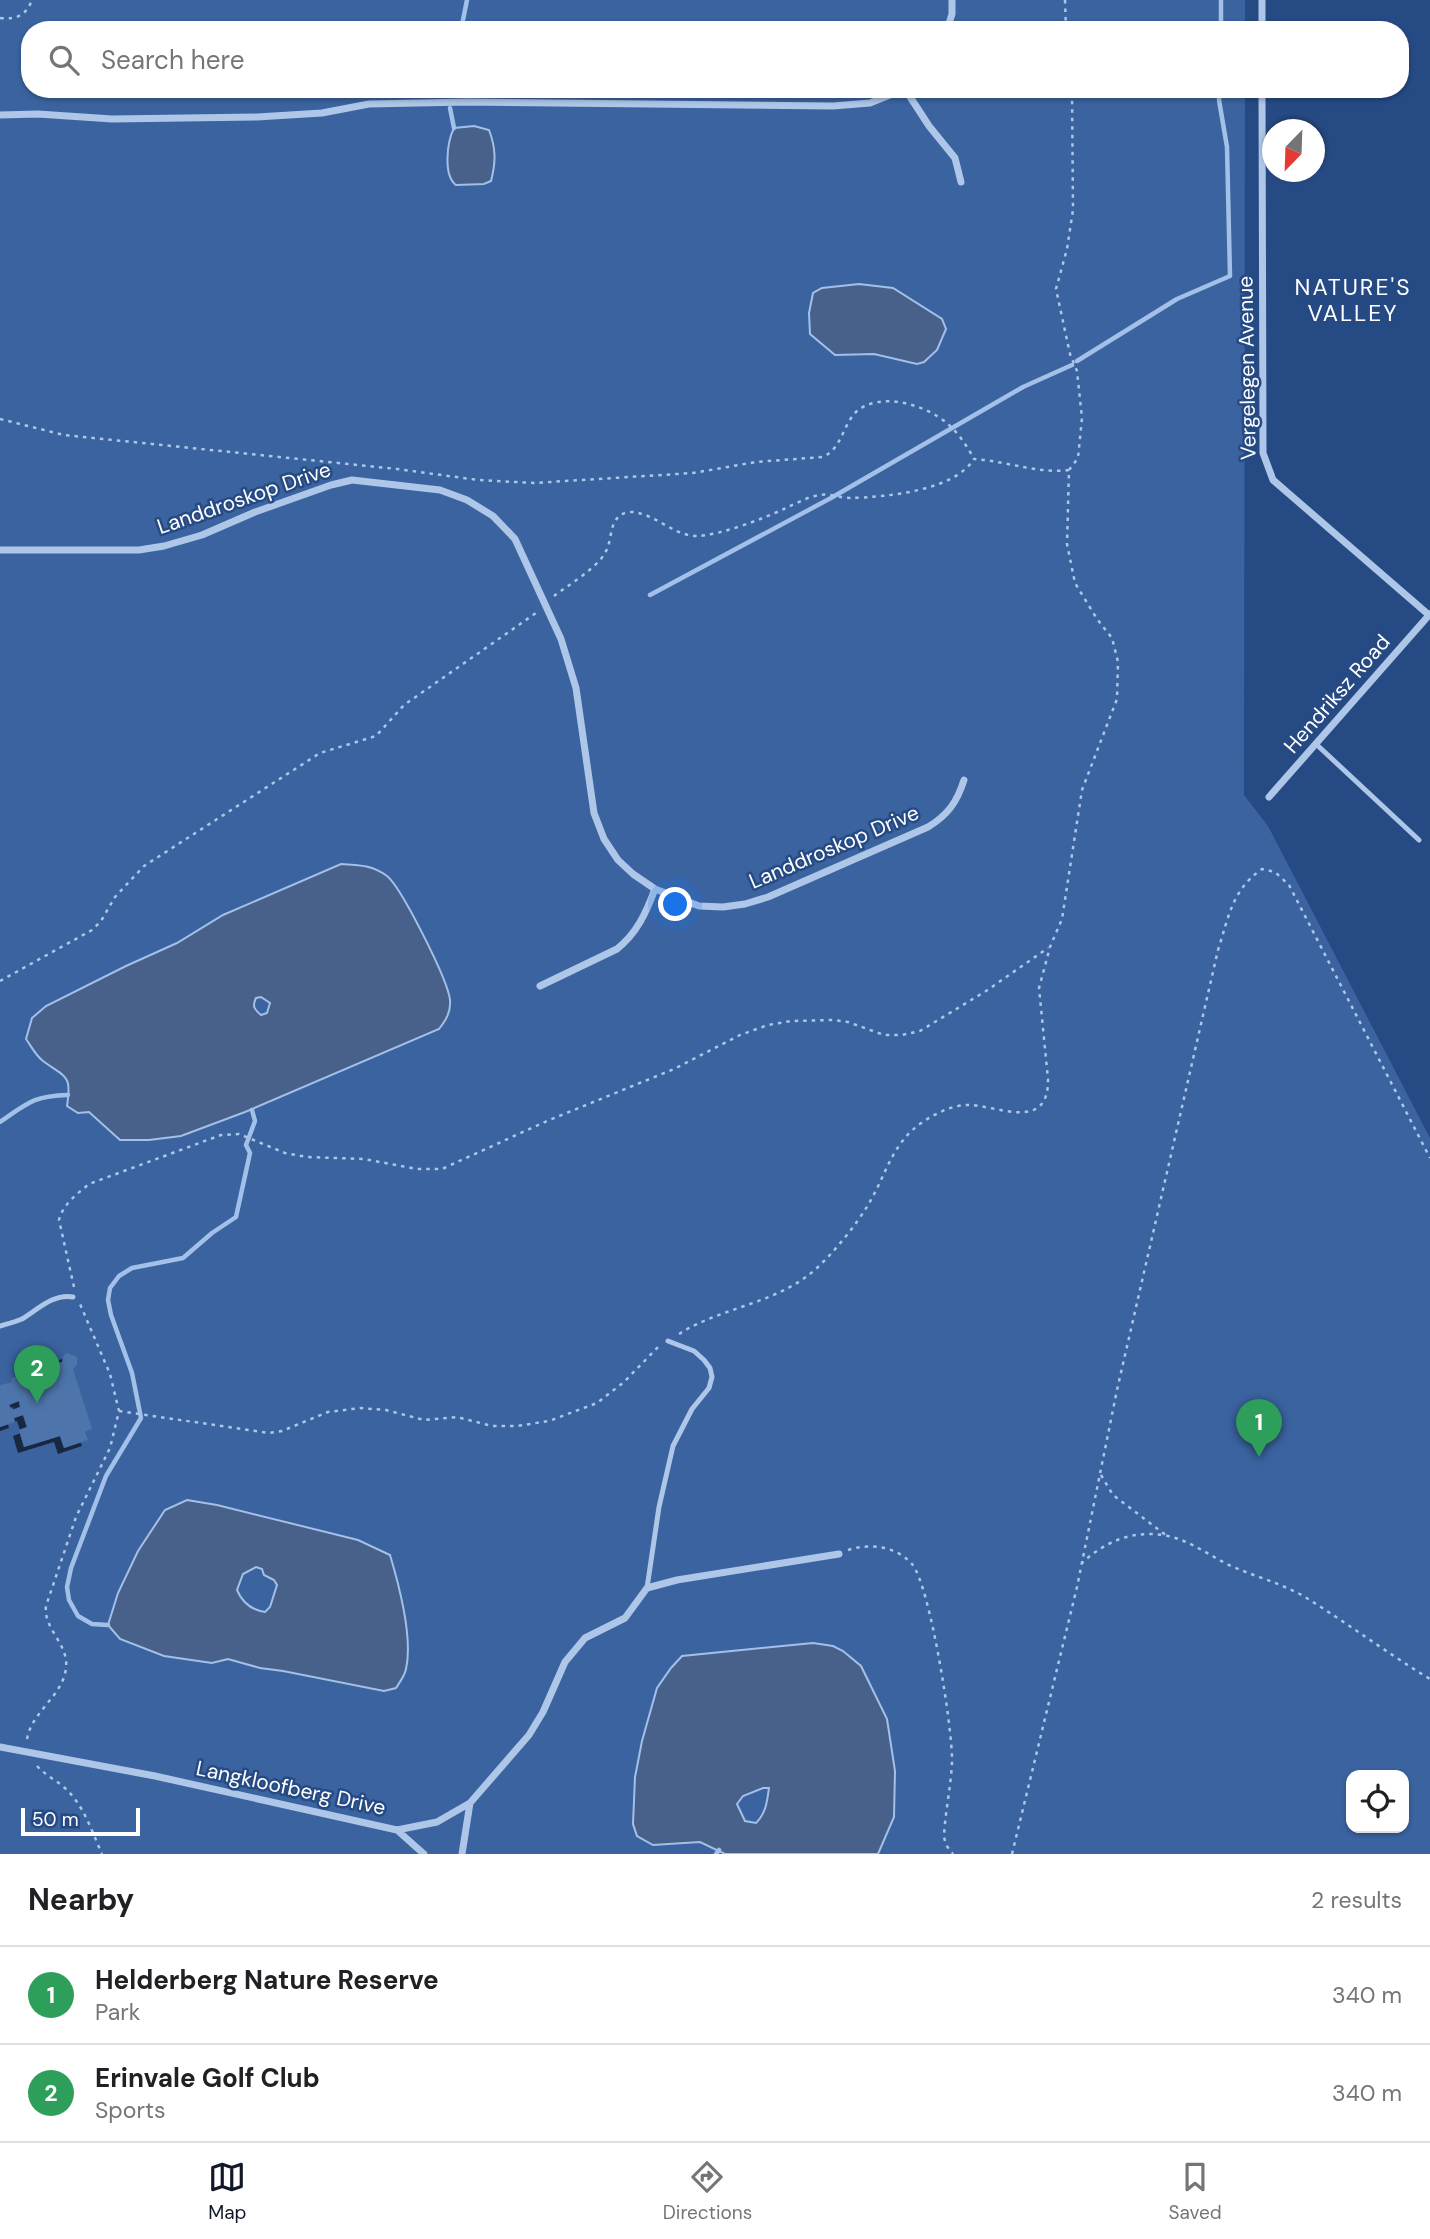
<!DOCTYPE html>
<html lang="en">
<head>
<meta charset="utf-8">
<style>
  :root { --surface:#fff; --page:#f2f2f2; --text:#202124; --muted:#757577; --line:#e0e0e0; --accent:#111827 }
  body { margin:0; font-family:"DM Sans",sans-serif; background:var(--page); color:var(--text) }
  .controls { position:absolute; right:21px; bottom:21px; display:grid; overflow:hidden; border-radius:14px; box-shadow:0 2px 5px #0004 }
  .controls button { width:63px; height:63px; display:grid; place-items:center; padding:0; border:0; border-bottom:2px solid var(--line); background:var(--surface); color:var(--text); font:35px sans-serif }
  .compass { position:absolute; left:1262px; top:119px; width:63px; height:63px; border-radius:50%; background:var(--surface); box-shadow:0 2px 5px #0004; rotate:203deg }
  .scale { position:absolute; left:21px; bottom:18px; width:119px; box-sizing:border-box; padding-left:7px; border:4px solid #fff; border-top:0; font-size:19px; line-height:24px; white-space:nowrap; color:#fff; -webkit-text-stroke:5px #264a83; paint-order:stroke }
  .you { position:absolute; left:676px; top:905px; width:24px; height:24px; margin:-18px; border:5px solid #fff; border-radius:50%; background:#1a73e8; box-shadow:0 0 0 10px #1a73e833 }
  .badge { display:grid; place-items:center; width:46px; height:46px; border-radius:50%; background:var(--accent); color:#fff; font-size:23px; font-weight:700 }
  .pin { position:absolute; translate:-50% -58px; filter:drop-shadow(0 2px 4px #0008) }
  .pin::after { content:''; position:absolute; top:37px; width:24px; height:21px; background:inherit; clip-path:polygon(0 0,100% 0,50% 100%) }
  .list { margin:0; padding:0; list-style:none }
  h2 { display:flex; justify-content:space-between; align-items:center; height:91px; margin:0; padding:0 28px; font-size:30px }
  h2 small { font-size:23px; font-weight:400; color:var(--muted) }
  .list li { display:grid; grid-template-columns:46px 1fr auto; gap:21px; align-items:center; box-sizing:border-box; height:98px; padding:0 28px; border-top:2px solid var(--line) }
  .list b { display:block; font-size:26px; white-space:nowrap }
  .list p { margin:0; font-size:23px; white-space:nowrap; color:var(--muted) }
  .list em { font-size:23px; font-style:normal; color:var(--muted) }
  .icon { flex:none; width:38px; height:38px; fill:none; stroke:currentColor; stroke-width:2; stroke-linecap:round; stroke-linejoin:round }
  .map { position:relative; flex:none; width:1430px; height:1854px; overflow:hidden }
  .search { position:absolute; background:var(--surface); box-shadow:0 2px 5px #0004; left:21px; right:21px; top:21px; height:77px; display:flex; align-items:center; gap:18px; box-sizing:border-box; padding:0 24px; border-radius:28px; color:var(--muted); font-size:26px }
  .sheet { height:287px; background:var(--surface) }
  nav { display:flex; justify-content:space-around; align-items:center; box-sizing:border-box; height:98px; border-top:2px solid var(--line); background:var(--surface); font-size:19px; color:var(--muted) }
  nav a { display:grid; justify-items:center; gap:4px }
  nav .on { color:var(--accent) }
  .map>svg:first-child { display:block }
</style>
</head>
<body>
<div class="map">
<svg width="1430" height="1854" viewBox="0 0 1430 1854">
  <defs>
    <filter id="shadow"><feDropShadow dx="-6" dy="6" stdDeviation="0" flood-color="#0009"/></filter>
  </defs>
  <rect width="100%" height="100%" fill="#264a83"/>
  <path fill="#3a63a0" fill-rule="evenodd" d="M0,0H1245V30H30V89H1245L1244,795L1268,826L1430,1138V1854H0ZM1351,1775H1404V1828H1351Z"/>
  <path fill="#47618a" stroke="#a3c0e8" stroke-width="2" fill-rule="evenodd" d="M474,126L489,130C496,148 496,162 491,181L484,184L456,185C443,175 447,142 454,128Z
    M859,284L893,288L942,319L946,329L937,350L924,362L917,364L874,354L835,355L810,334L809,313L813,293L822,288Z
    M341,864C359,865 372,865 387,876C401,887 448,980 450,1000C451,1012 446,1020 439,1029L245,1112L181,1136L149,1140H120L89,1112L78,1113L67,1106C72,1074 66,1078 43,1061C36,1056 31,1046 26,1039L32,1018L46,1006L126,966L177,943L223,915ZM261,997L270,1003L267,1013L261,1015C254,1009 252,1006 256,998Z
    M187,1500L217,1505L358,1540L390,1555C399,1585 413,1638 406,1669C405,1675 400,1682 396,1688L384,1691L283,1671L260,1668L228,1659L212,1663L164,1656L120,1639L108,1625L118,1593L138,1551L165,1510ZM256,1567L262,1569L264,1575L274,1580L277,1585L270,1607L265,1612C252,1610 242,1602 237,1590L243,1574Z
    M813,1643L833,1646L843,1651L861,1666L887,1719L895,1771L894,1817L878,1854H725L700,1842L653,1845L637,1836L633,1824L635,1777L642,1741L657,1688L671,1668L682,1656ZM763,1788H769C767,1802 766,1813 756,1823L745,1821L737,1804L743,1796Z"/>
  <g fill="none" stroke-linecap="round" stroke-linejoin="round">
    <path stroke="#a3c0e8" stroke-width="4.5" d="M1221,0V30
      M461,30L467,0
      M451,89V91
      M450,108L454,128
      M1077,361L1177,299L1230,276L1227,147L1219,100L1220,89
      M650,595L831,498L1023,387L1072,365
      M0,1122C28,1103 33,1096 68,1095
      M108,1625L92,1624L78,1616L69,1600L67,1587L71,1568L106,1476L141,1418L132,1373L111,1315L108,1300L110,1288L119,1276L132,1268L183,1258L212,1233L236,1217L250,1153L246,1145L255,1121L252,1110
      M716,1854L719,1850"/>
  </g>
  <path fill="#4e74ab" fill-rule="evenodd" filter="url(#shadow)" d="M67,1353L77,1357V1365L73,1369L92,1429L85,1432L88,1440L64,1448L60,1436L24,1447L19,1430L27,1427L23,1415L14,1418L15,1422L0,1427V1385L12,1382L11,1378L62,1362L64,1355ZM19,1401L20,1407L12,1410L9,1405Z"/>
  <g fill="none" stroke-linecap="round" stroke-linejoin="round">
    <path stroke="#aec6e7" stroke-width="2.5" stroke-dasharray="3.5 5" stroke-linecap="butt" d="M1065,0L1066,30
      M0,18C17,20 26,15 32,0
      M0,419L64,435L397,469L478,480L534,483L693,473L756,462L822,457C842,450 842,425 857,411C882,391 926,405 948,424C959,434 967,446 974,459
      M554,596C567,586 597,568 605,553C614,538 607,519 627,512C652,510 672,536 697,536C721,535 762,519 784,509C795,504 807,497 819,495C830,493 840,498 850,498C886,497 954,491 974,459C1006,461 1038,474 1069,470
      M0,981L92,930L101,921L115,897L144,866L320,753L376,736L404,705L536,613
      M74,1287L59,1220C63,1204 77,1194 89,1184L221,1135L239,1134L285,1153L307,1157L364,1159L417,1169H442L547,1121L674,1069L740,1035L768,1025L791,1021L833,1020L848,1022L884,1035H902L920,1031L986,991L1048,948
      M679,1334C723,1306 779,1304 818,1267C835,1251 856,1225 868,1205C887,1174 891,1143 924,1121C937,1113 952,1105 968,1105C997,1105 1049,1133 1048,1079L1039,988L1050,947L1062,919L1082,790L1117,699L1118,662L1112,638L1097,619L1075,583L1067,544L1069,470L1078,458L1082,418L1077,371L1070,354L1056,289L1067,249L1073,210L1072,89
      M119,1411L269,1433L282,1431L328,1412L360,1408L386,1410L424,1420L457,1417L492,1426H517L549,1421L597,1403L624,1382L658,1347
      M1101,1475L1113,1495L1167,1536
      M848,1550C870,1543 896,1546 912,1564C930,1585 953,1731 952,1762C951,1787 945,1812 944,1837L946,1845L953,1854
      M1081,1564C1105,1541 1134,1529 1168,1536C1191,1541 1210,1556 1231,1566C1256,1577 1281,1583 1305,1597C1347,1623 1387,1653 1430,1679
      M27,1739C32,1711 63,1696 66,1668C69,1644 43,1629 46,1606L76,1517L110,1448L119,1411L110,1374L80,1304
      M37,1766C46,1776 58,1781 67,1790C85,1808 92,1832 102,1854
      M1012,1854L1077,1587L1117,1390L1218,950C1229,916 1232,890 1262,869L1275,872L1289,885L1430,1158"/>
    <path stroke="#aec6e7" stroke-width="5" d="M1316,744L1419,840
      M0,1326C7,1324 15,1322 22,1319C37,1310 54,1293 73,1297
      M647,1588L659,1507L673,1446L692,1409L709,1388L712,1377L710,1368L704,1360L694,1351L668,1341"/>
    <path stroke="#aec6e7" stroke-width="7" d="M1262,0V30
      M947,30L952,14V0
      M905,89L929,126L955,158L961,182
      M1262,89L1263,453L1273,480L1429,615
      M0,115L38,114L112,119L257,117L322,113L369,104L468,102L833,106L870,103L905,89
      M0,550H139L164,546L202,535L255,512L331,485L352,480L440,490L467,500L493,516L515,539L561,639L576,688L594,813L604,839L618,860L633,874L655,889L699,906L723,907L745,904L768,897L928,827C948,815 957,802 964,780
      M1269,797L1430,614
      M540,986L617,949C637,933 646,913 655,889
      M0,1747L155,1776L397,1830L437,1822L470,1803L529,1735L543,1712L565,1662L585,1638L625,1618L647,1588L677,1580L839,1554
      M397,1830L424,1854
      M462,1854L470,1803"/>
  </g>
  <g text-anchor="middle" dominant-baseline="central" stroke-width="5" stroke-linejoin="round" paint-order="stroke">
    <g font-size="21" fill="#fff" stroke="#264a83">
      <text transform="translate(1247 368) rotate(-91)">Vergelegen Avenue</text>
      <text transform="translate(244 498) rotate(-19)">Landdroskop Drive</text>
      <text transform="translate(1337 694) rotate(-49)">Hendriksz Road</text>
      <text transform="translate(834 847) rotate(-23)">Landdroskop Drive</text>
      <text transform="translate(291 1788) rotate(12)">Langkloofberg Drive</text>
    </g>
    <g font-size="23" letter-spacing="2" fill="#fff" stroke="#264a83">
      <text x="1353" y="287">NATURE'S<tspan x="1353" dy="26">VALLEY</tspan></text>
    </g>
  </g>
</svg>
<div class="controls">
<button><svg class="icon" aria-label="locate" viewBox="0 0 24 24"><circle cx="12" cy="12" r="6"/><path d="M12 2v4M12 18v4M2 12h4M18 12h4"/></svg></button>
</div>
<svg class="compass" viewBox="-18 -18 36 36"><path d="M0-13l5 13h-10z" fill="#e53935"/><path d="M0 13l5-13h-10z" fill="#757577"/></svg>
<div class="scale">50 m</div>
<div class="you"></div>
<div class="pin badge" style="left:1259px;top:1457px;background:#2e9e5b">1</div>
<div class="pin badge" style="left:37px;top:1403px;background:#2e9e5b">2</div>
<div class="search"><svg class="icon" aria-label="search" viewBox="0 0 24 24"><circle cx="10" cy="10" r="6"/><path d="M15 15l6 6"/></svg>Search here</div>
</div>
<section class="sheet">
<h2>Nearby<small>2 results</small></h2>
<ul class="list">
<li><span class="badge" style="background:#2e9e5b">1</span><div><b>Helderberg Nature Reserve</b><p>Park</p></div><em>340 m</em></li>
<li><span class="badge" style="background:#2e9e5b">2</span><div><b>Erinvale Golf Club</b><p>Sports</p></div><em>340 m</em></li>
</ul>
</section>
<nav>
<a class="on"><svg class="icon" aria-label="map" viewBox="0 0 24 24"><path d="M3 6l6-2 6 2 6-2v14l-6 2-6-2-6 2zM9 4v14M15 6v14"/></svg>Map</a>
<a><svg class="icon" aria-label="directions" viewBox="0 0 24 24"><path d="M12 3l9 9-9 9-9-9zM9 14v-3h6M13 9l2 2-2 2"/></svg>Directions</a>
<a><svg class="icon" aria-label="saved" viewBox="0 0 24 24"><path d="M7 4h10v16l-5-4-5 4z"/></svg>Saved</a>
</nav>
</body>
</html>
